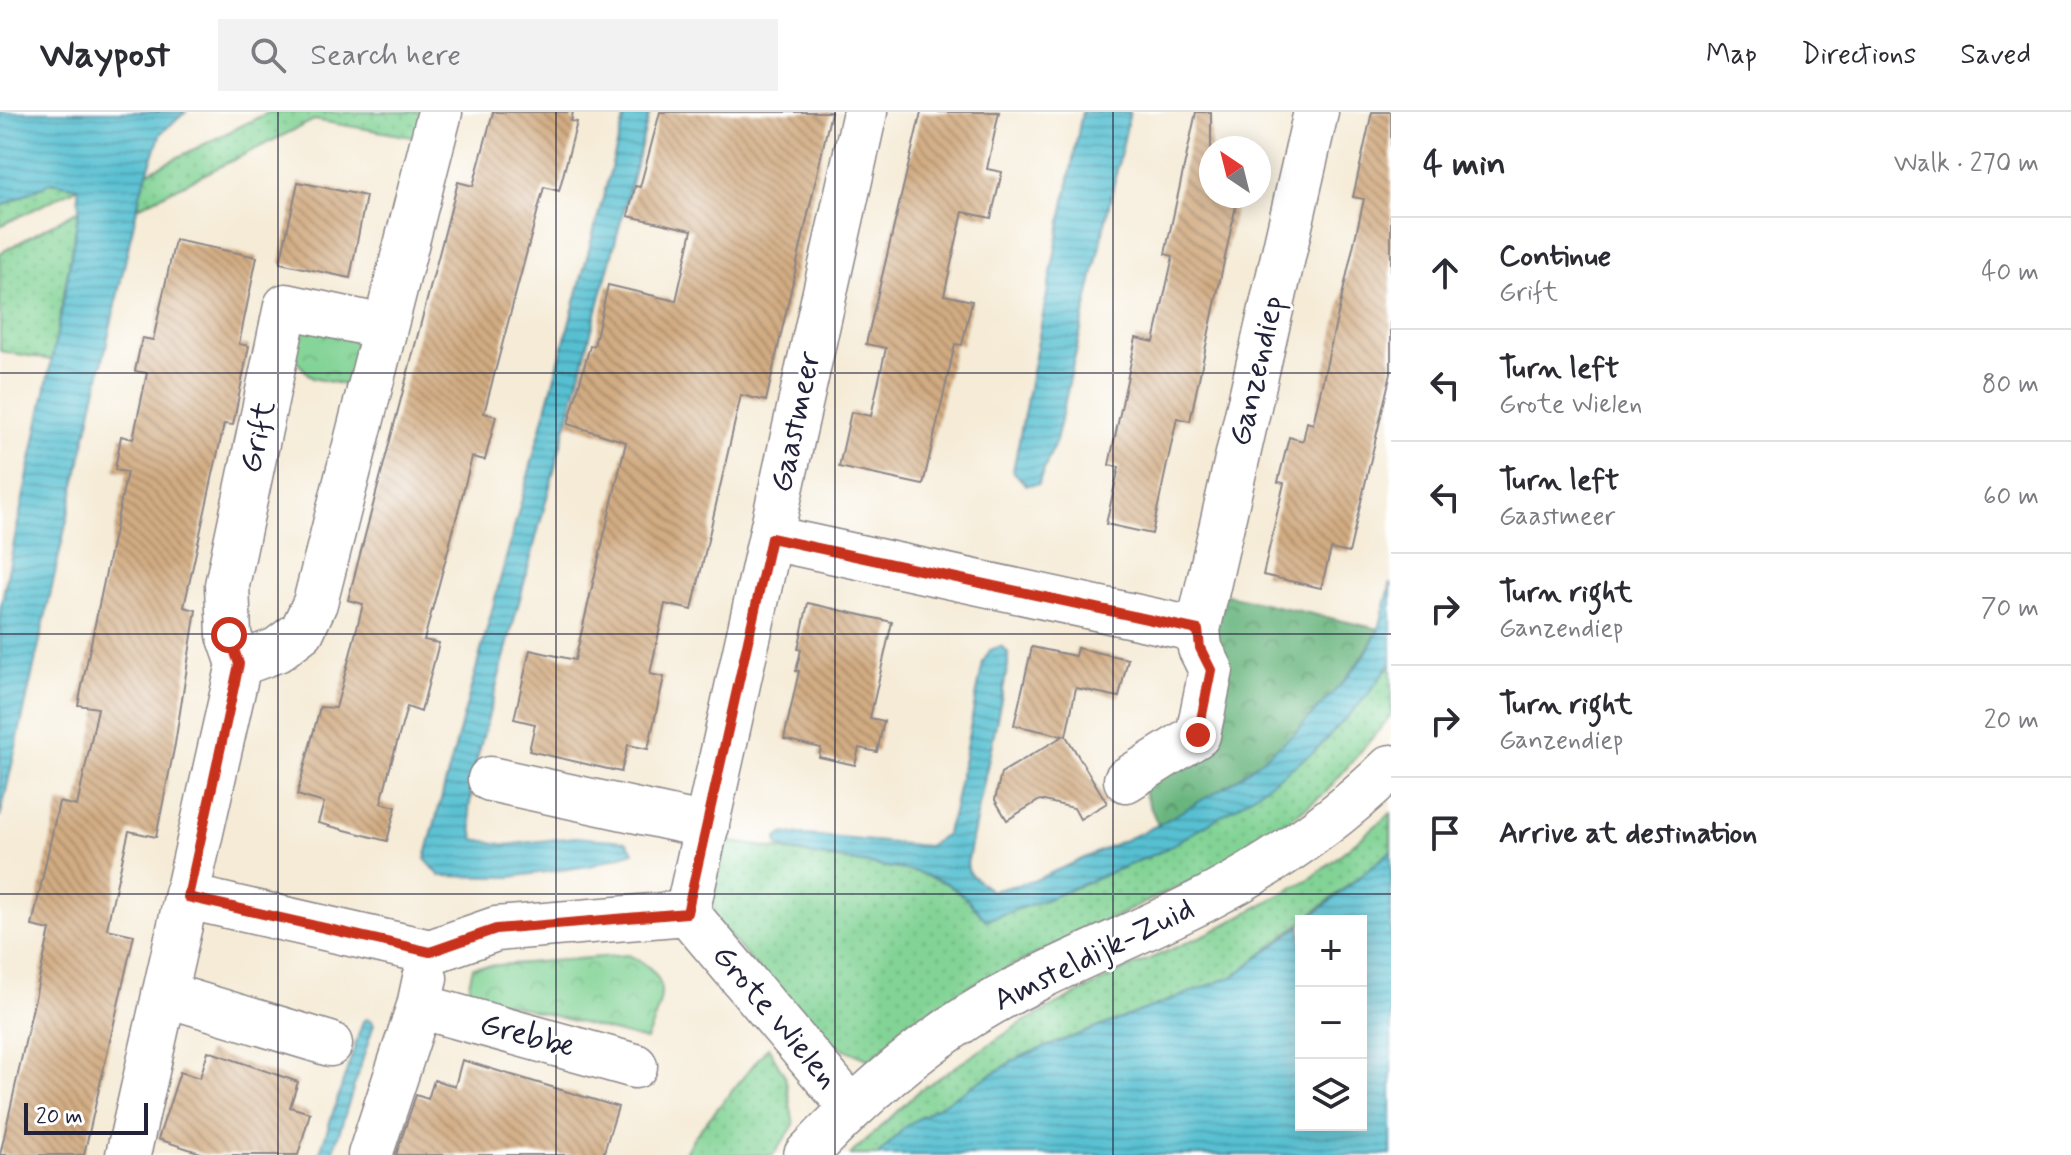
<!DOCTYPE html>
<html lang="en">
<head>
<meta charset="utf-8">
<style>
  :root { --surface:#fff; --page:#f2f2f3; --text:#2b2b33; --muted:#7c7c81; --line:#e1e1e2 }
  body { margin:0; font-family:Mynerve,sans-serif; background:var(--page); color:var(--text) }
  .controls { position:absolute; right:24px; bottom:24px; display:grid; overflow:hidden; border-radius:0px; box-shadow:0 4px 20px #0003 }
  .controls button { width:72px; height:72px; display:grid; place-items:center; padding:0; border:0; border-bottom:2px solid var(--line); background:var(--surface); color:var(--text); font:40px sans-serif }
  .compass { position:absolute; left:1199px; top:24px; width:72px; height:72px; border-radius:50%; background:var(--surface); box-shadow:0 4px 20px #0003; rotate:325deg }
  .scale { position:absolute; left:24px; bottom:20px; width:124px; box-sizing:border-box; padding-left:8px; border:4px solid #22223b; border-top:0; font-size:22px; line-height:28px; white-space:nowrap; color:#22223b; -webkit-text-stroke:6px #fff; paint-order:stroke }
  .stop { position:absolute; width:24px; height:24px; margin:-18px; border:6px solid #c8321e; border-radius:50%; background:#fff }
  .stop.end { background:#c8321e; border-color:#fff; box-shadow:0 2px 8px #0008 }
  .list { margin:0; padding:0; list-style:none }
  h2 { display:flex; justify-content:space-between; align-items:center; height:104px; margin:0; padding:0 32px; font-size:34px }
  h2 small { font-size:26px; font-weight:400; color:var(--muted) }
  .list li { display:grid; grid-template-columns:52px 1fr auto; gap:24px; align-items:center; box-sizing:border-box; height:112px; padding:0 32px; border-top:2px solid var(--line) }
  .list b { display:block; font-size:30px; white-space:nowrap }
  .list p { margin:0; font-size:26px; white-space:nowrap; color:var(--muted) }
  .list em { font-size:26px; font-style:normal; color:var(--muted) }
  .icon { flex:none; width:44px; height:44px; fill:none; stroke:currentColor; stroke-width:2; stroke-linecap:round; stroke-linejoin:round }
  .map { position:relative; flex:none; width:1391px; height:1043px; overflow:hidden }
  header { display:flex; align-items:center; gap:48px; box-sizing:border-box; height:112px; padding:0 40px; background:var(--surface); border-bottom:2px solid var(--line) }
  header strong { font-size:38px }
  nav { display:flex; gap:44px; margin-inline-start:auto; font-size:28px }
  .search { width:560px; height:72px; background:var(--page); display:flex; align-items:center; gap:20px; box-sizing:border-box; padding:0 28px; border-radius:0px; color:var(--muted); font-size:30px }
  main { display:flex }
  aside { flex:1; background:var(--surface) }
  .map>svg:first-child { display:block }
</style>
</head>
<body>
<header>
<strong>Waypost</strong>
<div class="search"><svg class="icon" aria-label="search" viewBox="0 0 24 24"><circle cx="10" cy="10" r="6"/><path d="M15 15l6 6"/></svg>Search here</div>
<nav><a>Map</a><a>Directions</a><a>Saved</a></nav>
</header>
<main>
<div class="map">
<svg width="1391" height="1043" viewBox="0 0 1391 1043">
  <defs>
    <pattern id="grass-dots" width="8" height="8" patternUnits="userSpaceOnUse" patternTransform="scale(2)"><rect width="8" height="8" fill="#82d395"/><path d="M2 2h.1M6 6h.1" fill="none" stroke="#70b581" stroke-width="1.8" stroke-linecap="round"/></pattern>
    <pattern id="forest-crowns" width="20" height="18" patternUnits="userSpaceOnUse" patternTransform="scale(2)"><rect width="20" height="18" fill="#69b57e"/><path d="M2 6a3 3 0 1 1 6 0M12 15a3 3 0 1 1 6 0" fill="none" stroke="#569368"/></pattern>
    <pattern id="park-crowns" width="20" height="18" patternUnits="userSpaceOnUse" patternTransform="scale(2)"><rect width="20" height="18" fill="#82d395"/><path d="M2 6a3 3 0 1 1 6 0M12 15a3 3 0 1 1 6 0" fill="none" stroke="#70b581"/></pattern>
    <pattern id="water-rules" width="6" height="5" patternUnits="userSpaceOnUse" patternTransform="scale(2)"><rect width="6" height="5" fill="#56c0d1"/><path d="M0 2.5h6" fill="none" stroke="#479cab"/></pattern>
    <pattern id="building-back-hatch" width="6" height="6" patternUnits="userSpaceOnUse" patternTransform="scale(2)"><rect width="6" height="6" fill="#d2ac82"/><path d="M-1 5l2 2M0 0l6 6M5-1l2 2" fill="none" stroke="#aa8c6c"/></pattern>
  </defs>
  <rect width="100%" height="100%" fill="#fff"/>
  <filter id="ink" filterUnits="userSpaceOnUse"><feTurbulence type="fractalNoise" baseFrequency=".0125" numOctaves="2"/><feDisplacementMap in="SourceGraphic" scale="16" xChannelSelector="R" yChannelSelector="G"/><feConvolveMatrix kernelMatrix="1 2 1 2 8 2 1 2 1" color-interpolation-filters="sRGB"/></filter>
  <filter id="wash" filterUnits="userSpaceOnUse"><feTurbulence type="fractalNoise" baseFrequency=".006" numOctaves="4" result="noise"/><feDisplacementMap in="SourceGraphic" scale="32" xChannelSelector="R" yChannelSelector="G"/><feGaussianBlur stdDeviation="1.8" result="paint"/><feColorMatrix in="noise" values="0 0 0 0 0 0 0 0 0 0 0 0 0 0 0 0 0 1.4 0 .05"/><feComposite in="paint" operator="in"/></filter>
  <g filter="url(#wash)">
    <rect width="100%" height="100%" fill="#f5ebd6"/>
    <path fill="url(#grass-dots)" stroke="#527a68" stroke-width="2" d="M269,0H425L418,26L314,8L136,96L146,61Z
      M51,70L79,75L0,114V95Z
      M79,98L52,248L0,239V141Z
      M1391,551V604L1325,681L1268,724L1199,765L963,877L910,912L870,948L825,929L799,905L714,806L711,794L727,729L917,760L946,771L965,785L986,808L1047,787L1162,739L1314,640L1365,586Z
      M1391,701V739L1234,864L1022,944L906,1014L878,1043H850L919,979L1023,910L1120,860L1213,819L1313,765Z
      M768,935L785,964L794,1013L773,1043H684L693,1026Z"/>
    <path fill="url(#forest-crowns)" stroke="#466c5c" stroke-width="2" d="M1223,482L1379,517C1345,578 1290,632 1232,670C1209,686 1183,699 1158,713L1139,669L1206,627L1211,536Z"/>
    <path fill="url(#park-crowns)" stroke="#527a68" stroke-width="2" d="M307,215H338L360,233L355,275L312,266L289,241L294,224Z
      M628,843C676,864 662,888 646,928L467,881L473,855Z"/>
    <path fill="url(#water-rules)" stroke="#3c7186" stroke-width="2" d="M0,0H186L161,21L141,79L0,706V498L61,202L79,98L78,75L51,70L0,95Z
      M626,0H650L477,647L469,697L474,727L506,733L575,725L626,729L634,740L590,754L510,765L440,764L425,747Z
      M1082,0H1130L1056,329L1038,372L1026,373L1013,359Z
      M1391,470V551L1365,586L1314,640L1238,694L1162,739L1047,787L986,808L965,785L946,771L917,760L786,738L777,733V726L784,721L928,734L946,722L953,701L983,550L990,538L1001,534L1008,541V554L967,752L969,761L991,779L1033,769L1158,713L1233,670L1294,622L1344,569L1365,543L1379,517Z
      M1391,739V1043H878L906,1014L1022,944L1234,864L1301,813V1013H1361V809H1306Z
      M367,907L371,908L374,912L332,1043H319L363,909Z"/>
    <g id="blocks">
      <path fill="url(#building-back-hatch)" d="M493,0H573L571,9L577,10L559,79L544,75L484,301L496,304L485,348L472,345L450,431L424,528L439,531L421,600L407,595L389,659L381,691L396,695L387,729L318,711L324,691L297,683L320,595L336,596L349,547L363,492L348,488L458,70L473,74Z
        M660,0H831L766,289L741,283L692,498L665,492L650,562L664,565L648,637L628,633L621,660L529,639L535,612L514,607L530,538L575,548L626,330L568,312L590,234H594L608,173L676,189L692,118L628,104L635,74L640,75Z
        M921,0H999L987,57L1002,60L991,106L963,100L944,183L972,189L962,233L955,232L923,373L839,355L851,300L871,304L886,236L866,232Z
        M1196,0H1211V84H1238L1190,309L1177,306L1152,422L1106,412L1119,355L1109,353L1136,226L1154,230L1173,144L1165,142Z
        M1372,0H1391V261L1349,441L1331,437L1321,476L1263,463L1284,371L1278,370L1289,325L1303,329L1307,310L1313,312L1364,87L1353,85Z
        M298,70L366,84L350,166L280,151Z
        M175,128L257,145L239,232L249,234L233,313L224,312L184,495L196,498L175,632L156,725L129,719L111,796L107,817L134,823L84,1043H0L50,818L32,814L59,690L77,694L98,596L78,593L127,360L115,358L121,324L133,327L147,261L135,259L142,226L153,228Z
        M808,491L892,510L870,606L884,609L877,640L859,636L855,653L819,645L821,636L784,627L799,559H796L801,538L798,537Z
        M1032,535L1075,544L1077,536L1128,547L1119,585L1076,576L1066,624L1107,691L1080,707L1074,696L1040,688L1007,708L995,688L1001,661L1063,624L1014,613Z
        M208,939L298,970L290,995L310,1001L298,1043H207L158,1027L180,960L200,966Z
        M462,948L618,995L603,1043H396L416,983L428,987L434,968L455,974Z"/>
    </g>
  </g>
  <g filter="url(#ink)">
    <use href="#blocks" fill-opacity="0" stroke="#8c8688" stroke-width="2"/>
    <g fill="none" stroke-linecap="round" stroke-linejoin="round">
      <defs>
        <path id="minor" d="M771,426L1198,518
          M239,552L277,538L302,519L315,491L440,0
          M490,667L707,714
          M1126,668L1198,623L1211,558L1200,536L1198,518L1316,0
          M188,785L430,840L496,817L687,801
          M687,801L865,0
          M687,801L851,995
          M164,882L330,932
          M419,894L635,954
          M128,1043L239,552L229,523L227,473L286,194L384,215
          M370,1043L419,894L425,866
          M806,1043C855,991 907,944 968,905C1044,857 1129,827 1208,786C1275,751 1337,708 1391,655"/>
      </defs>
      <use href="#minor" stroke="#8c8688" stroke-width="47"/>
      <use href="#minor" stroke="#fff" stroke-width="44"/>
    </g>
  </g>
  <g fill="none" stroke-linecap="round" stroke-linejoin="round" filter="url(#ink)">
    <path stroke="#c8321e" stroke-width="10" d="M229,523L239,552L188,785L430,840L496,817L687,801L771,426L1198,518L1200,536L1211,558L1198,623"/>
  </g>
  <path fill="none" stroke="#22223b" stroke-width="2" stroke-opacity="0.55" d="M278,0V1043M556,0V1043M835,0V1043M1113,0V1043M0,261H1391M0,522H1391M0,782H1391"/>
  <g text-anchor="middle" dominant-baseline="central" stroke-width="6" stroke-linejoin="round" paint-order="stroke">
    <g font-size="32" fill="#22223b" stroke="#fff">
      <text transform="translate(1257 259) rotate(-77)">Ganzendiep</text>
      <text transform="translate(796 310) rotate(-78)">Gaastmeer</text>
      <text transform="translate(258 325) rotate(-78)">Grift</text>
      <text transform="translate(1094 843) rotate(-26)">Amsteldijk-Zuid</text>
      <text transform="translate(775 905) rotate(50)">Grote Wielen</text>
      <text transform="translate(527 924) rotate(15)">Grebbe</text>
    </g>
  </g>
</svg>
<div class="controls">
<button>+</button>
<button>−</button>
<button><svg class="icon" aria-label="layers" viewBox="0 0 24 24"><path d="M12 4l9 5-9 5-9-5zM3 14l9 5 9-5"/></svg></button>
</div>
<svg class="compass" viewBox="-18 -18 36 36"><path d="M0-13l5 13h-10z" fill="#e53935"/><path d="M0 13l5-13h-10z" fill="#7c7c81"/></svg>
<div class="scale">20 m</div>
<div class="stop" style="left:229px;top:523px"></div>
<div class="stop end" style="left:1198px;top:623px"></div>
</div>
<aside>
<h2>4 min<small>Walk · 270 m</small></h2>
<ul class="list">
<li><svg class="icon" aria-label="ahead" viewBox="0 0 24 24"><path d="M12 20V5M6 11l6-6 6 6"/></svg><div><b>Continue</b><p>Grift</p></div><em>40 m</em></li>
<li><svg class="icon" aria-label="left" viewBox="0 0 24 24"><path d="M17 20v-9H6M10 6l-5 5 5 5"/></svg><div><b>Turn left</b><p>Grote Wielen</p></div><em>80 m</em></li>
<li><svg class="icon" aria-label="left" viewBox="0 0 24 24"><path d="M17 20v-9H6M10 6l-5 5 5 5"/></svg><div><b>Turn left</b><p>Gaastmeer</p></div><em>60 m</em></li>
<li><svg class="icon" aria-label="right" viewBox="0 0 24 24"><path d="M7 20v-9h11M14 6l5 5-5 5"/></svg><div><b>Turn right</b><p>Ganzendiep</p></div><em>70 m</em></li>
<li><svg class="icon" aria-label="right" viewBox="0 0 24 24"><path d="M7 20v-9h11M14 6l5 5-5 5"/></svg><div><b>Turn right</b><p>Ganzendiep</p></div><em>20 m</em></li>
<li><svg class="icon" aria-label="arrive" viewBox="0 0 24 24"><path d="M6 21V4h12l-3 4 3 4H6"/></svg><div><b>Arrive at destination</b></div></li>
</ul>
</aside>
</main>
</body>
</html>
